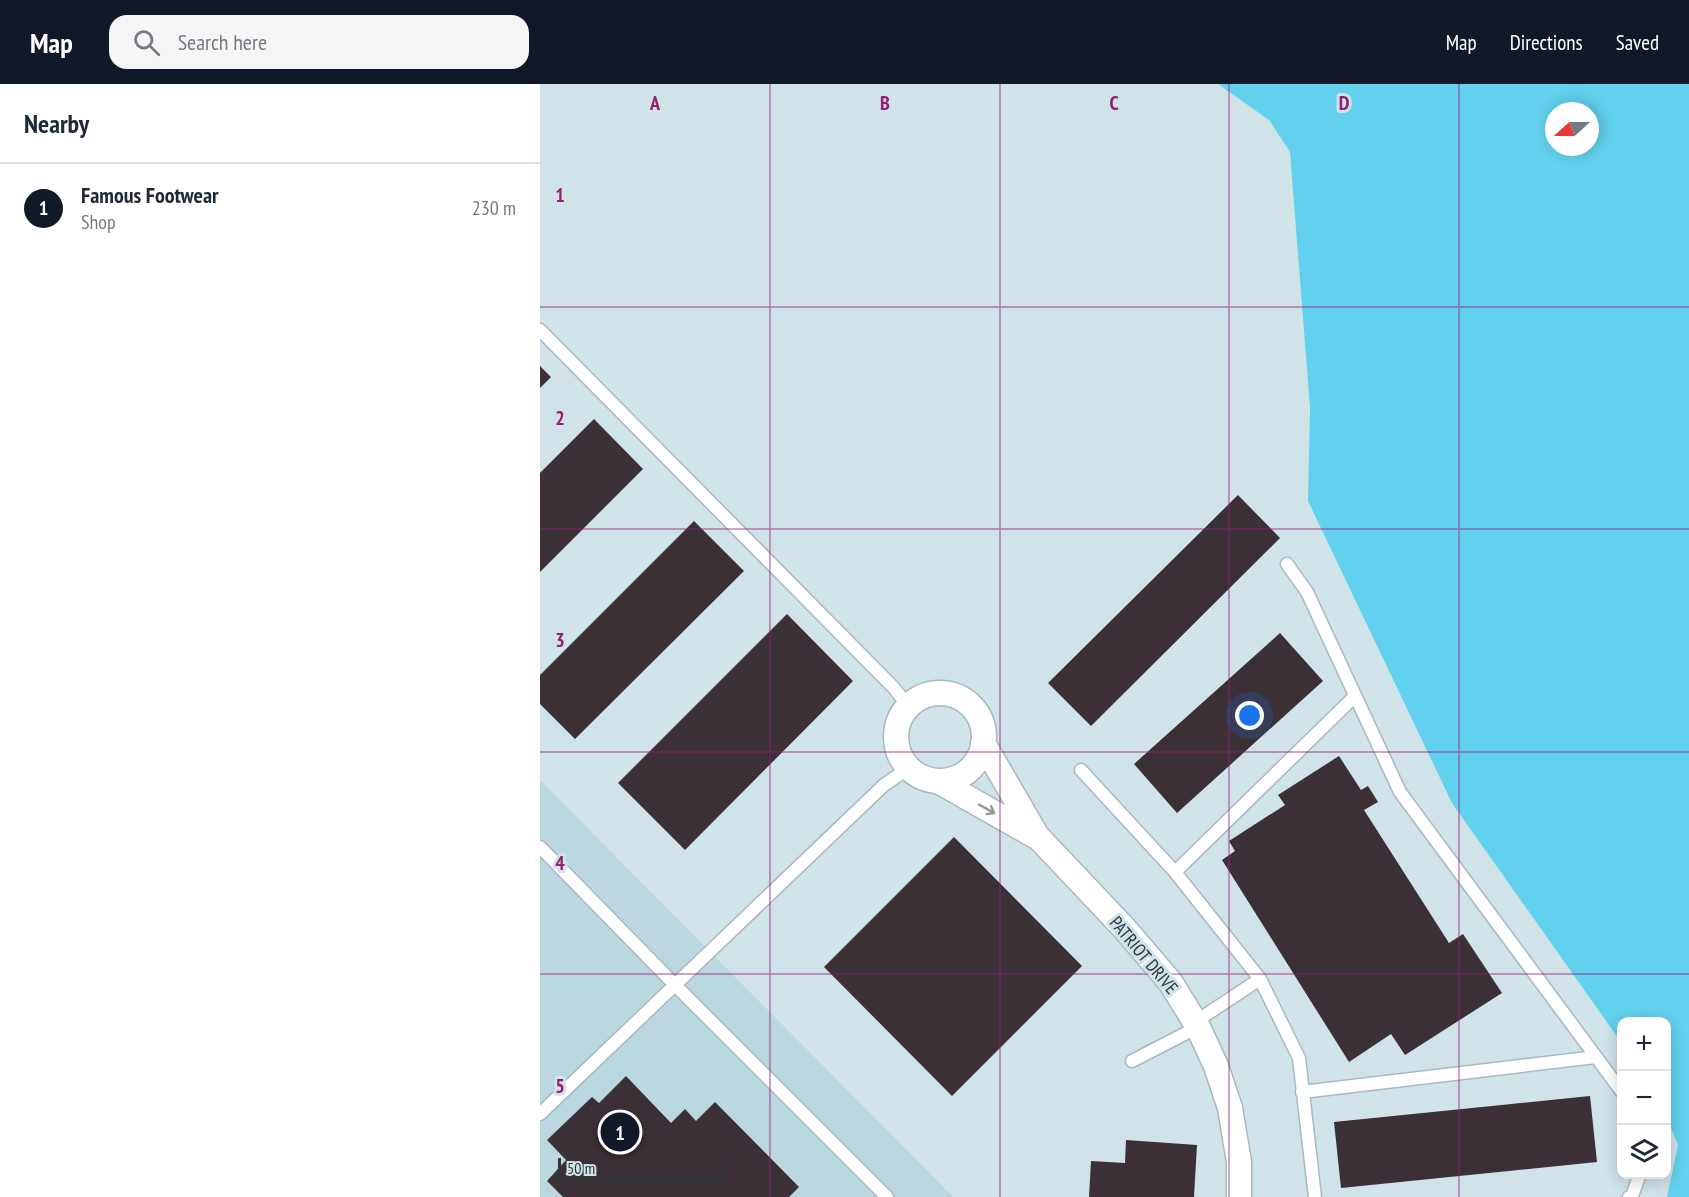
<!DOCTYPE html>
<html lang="en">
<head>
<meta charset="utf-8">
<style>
  :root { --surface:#fff; --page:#f6f6f7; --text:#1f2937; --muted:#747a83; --line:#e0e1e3; --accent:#111827 }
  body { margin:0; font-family:"PT Sans Narrow",sans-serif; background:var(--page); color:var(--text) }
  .controls { position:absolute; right:18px; bottom:18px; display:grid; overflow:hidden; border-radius:12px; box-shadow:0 3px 15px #0003 }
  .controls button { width:54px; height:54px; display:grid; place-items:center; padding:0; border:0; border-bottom:2px solid var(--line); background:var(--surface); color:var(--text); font:30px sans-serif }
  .compass { position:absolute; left:1005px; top:18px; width:54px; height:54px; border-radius:50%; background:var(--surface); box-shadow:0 3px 15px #0003; rotate:249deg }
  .scale { position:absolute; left:18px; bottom:15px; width:164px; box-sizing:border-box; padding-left:6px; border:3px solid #2e3538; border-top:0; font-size:16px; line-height:21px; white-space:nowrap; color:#2e3538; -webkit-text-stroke:4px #d0e3e9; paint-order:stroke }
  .you { position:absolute; left:710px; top:632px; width:21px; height:21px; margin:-15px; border:4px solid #fff; border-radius:50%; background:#1a73e8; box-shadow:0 0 0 9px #1a73e833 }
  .badge { display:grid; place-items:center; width:39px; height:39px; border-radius:50%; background:var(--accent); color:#fff; font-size:20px; font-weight:700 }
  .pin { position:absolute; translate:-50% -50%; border:3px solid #fff; box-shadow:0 2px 6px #0006 }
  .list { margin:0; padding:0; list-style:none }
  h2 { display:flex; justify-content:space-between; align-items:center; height:78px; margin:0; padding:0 24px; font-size:26px }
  h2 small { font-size:20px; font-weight:400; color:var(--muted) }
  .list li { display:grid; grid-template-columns:39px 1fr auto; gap:18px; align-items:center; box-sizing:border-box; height:90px; padding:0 24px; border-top:2px solid var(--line) }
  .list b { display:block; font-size:22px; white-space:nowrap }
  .list p { margin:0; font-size:20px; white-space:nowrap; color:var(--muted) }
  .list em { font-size:20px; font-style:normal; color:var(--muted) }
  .icon { flex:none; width:33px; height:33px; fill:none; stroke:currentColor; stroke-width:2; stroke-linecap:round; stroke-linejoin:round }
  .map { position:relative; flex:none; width:1149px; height:1113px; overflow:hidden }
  header { display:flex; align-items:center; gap:36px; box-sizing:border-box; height:84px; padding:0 30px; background:var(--accent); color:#fff }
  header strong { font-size:28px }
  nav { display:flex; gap:33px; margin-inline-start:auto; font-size:21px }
  .search { width:420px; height:54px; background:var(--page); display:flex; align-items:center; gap:15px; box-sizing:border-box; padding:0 21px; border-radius:18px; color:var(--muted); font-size:22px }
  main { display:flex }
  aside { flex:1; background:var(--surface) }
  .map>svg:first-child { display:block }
</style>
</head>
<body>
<header>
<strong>Map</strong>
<div class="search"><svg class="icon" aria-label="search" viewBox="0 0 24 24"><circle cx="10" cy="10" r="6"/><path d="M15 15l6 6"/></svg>Search here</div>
<nav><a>Map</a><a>Directions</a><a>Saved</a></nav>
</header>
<main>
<aside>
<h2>Nearby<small></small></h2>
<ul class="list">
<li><span class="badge">1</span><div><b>Famous Footwear</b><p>Shop</p></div><em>230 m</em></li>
</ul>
</aside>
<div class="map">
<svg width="1149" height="1113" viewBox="0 0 1149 1113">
  <rect width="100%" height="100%" fill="#d0e3e9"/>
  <path fill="#bbd7df" d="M0,696L413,1113H0Z"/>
  <path fill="#62d1ed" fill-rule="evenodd" d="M678,0H1149V1113H1127L1138,1061L1127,1034L1126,938H1082L1081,958L912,719L768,417L770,323L750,68L729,36ZM1014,27H1050V63H1014Z"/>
  <path fill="#3c3037" d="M0,282L11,293L0,304Z
    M54,335L103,385L0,488V389Z
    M698,411L740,454L551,642L508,599Z
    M154,437L204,487L35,655L0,620V591Z
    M247,530L313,597L145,766L78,699Z
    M740,549L783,597L637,729L594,680Z
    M799,672L821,706L828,702L838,718L824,726L909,859L923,850L962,909L865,971L851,950L809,978L682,776L695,767L689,757L745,721L738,711Z
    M414,753L542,882L412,1012L284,883Z
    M86,992L131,1039L145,1025L156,1037L175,1018L259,1103L249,1113H23L7,1097L26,1076L7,1056L52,1013L59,1019Z
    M1050,1012L1057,1078L801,1104L794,1038Z
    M586,1056L657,1061L654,1113H549L551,1077L585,1079Z"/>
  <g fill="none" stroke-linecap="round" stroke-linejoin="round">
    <defs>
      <path id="lane" d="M0,246L354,604L368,622
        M747,480L767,508L860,708L1082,1008
        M541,686L635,788
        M0,763L135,901L347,1113
        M720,895L759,974L775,1113
        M655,938L720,895L635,788L815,612
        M592,977L658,943
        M762,1008L1056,973
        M0,1030L344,701L369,684
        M1089,1113L1092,1112L1100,1090"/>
      <path id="street" d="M356 653a44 44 0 1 1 88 0a44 44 0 1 1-88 0Z
        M443,659L497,752L585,845L631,899L658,943L676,982L690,1024L699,1078V1113
        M398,697L495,752"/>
    </defs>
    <use href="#lane" stroke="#a7b9bf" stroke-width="15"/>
    <use href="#street" stroke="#a7b9bf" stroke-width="27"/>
    <use href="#lane" stroke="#fff" stroke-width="12"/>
    <use href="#street" stroke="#fff" stroke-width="24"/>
  </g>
  <defs><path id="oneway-shaft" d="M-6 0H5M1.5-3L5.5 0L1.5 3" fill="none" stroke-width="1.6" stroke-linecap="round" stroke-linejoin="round" transform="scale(1.5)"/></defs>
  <use stroke="#969a9c" href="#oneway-shaft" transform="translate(447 725) rotate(29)"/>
  <path fill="none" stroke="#971c76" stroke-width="1.5" stroke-opacity="0.55" d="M230,0V1113M460,0V1113M689,0V1113M919,0V1113M0,223H1149M0,445H1149M0,668H1149M0,890H1149"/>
  <g text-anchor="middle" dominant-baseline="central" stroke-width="6" stroke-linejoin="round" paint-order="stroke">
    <g font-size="18" fill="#2e3538" stroke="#d0e3e9">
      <text transform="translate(604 871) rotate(50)">PATRIOT DRIVE</text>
    </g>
  </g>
  <g font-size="20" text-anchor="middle" font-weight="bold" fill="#971c76" stroke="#d0e3e9" stroke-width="6" stroke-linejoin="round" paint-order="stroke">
    <text x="115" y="26">A</text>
    <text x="345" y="26">B</text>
    <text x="574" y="26">C</text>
    <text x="804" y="26">D</text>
    <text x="20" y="118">1</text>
    <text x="20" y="341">2</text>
    <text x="20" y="563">3</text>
    <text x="20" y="786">4</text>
    <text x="20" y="1009">5</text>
  </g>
</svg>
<div class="controls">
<button>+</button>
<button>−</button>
<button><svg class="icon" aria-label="layers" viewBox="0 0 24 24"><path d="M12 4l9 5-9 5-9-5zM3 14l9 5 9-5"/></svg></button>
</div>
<svg class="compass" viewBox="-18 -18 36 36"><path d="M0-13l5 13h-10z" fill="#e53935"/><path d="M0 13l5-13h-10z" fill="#747a83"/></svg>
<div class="scale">50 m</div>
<div class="you"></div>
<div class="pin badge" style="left:80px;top:1048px">1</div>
</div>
</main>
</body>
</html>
